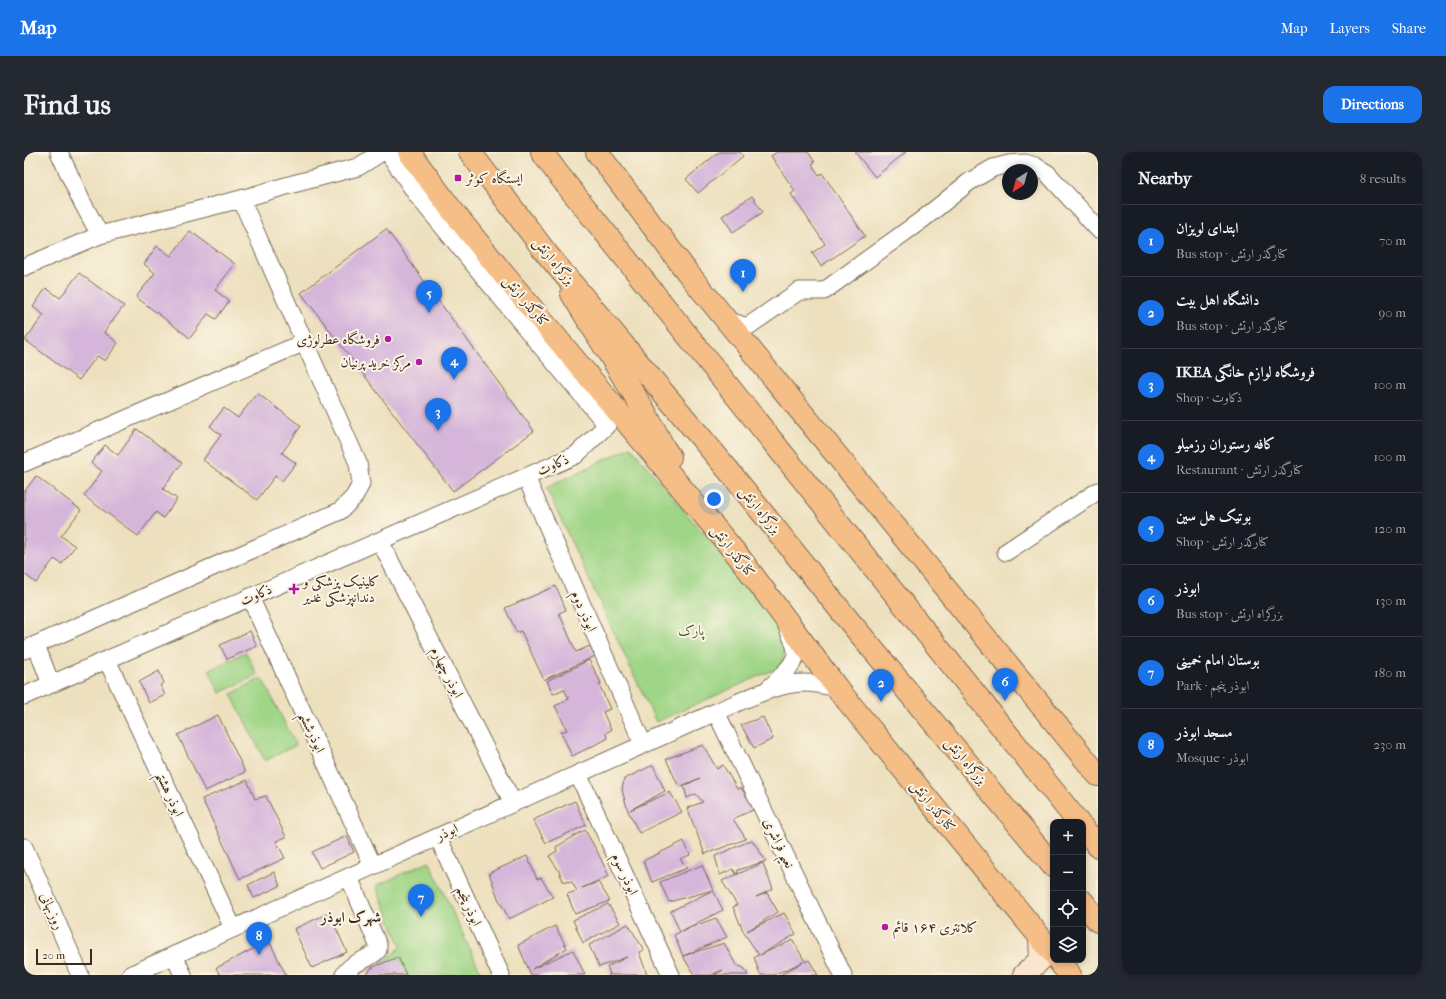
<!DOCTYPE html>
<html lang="en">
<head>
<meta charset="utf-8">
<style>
  :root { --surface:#171b24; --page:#242831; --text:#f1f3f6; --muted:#9ea1a6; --line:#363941; --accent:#1a73e8 }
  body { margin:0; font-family:"IM FELL French Canon",Amiri,serif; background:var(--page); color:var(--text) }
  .controls { position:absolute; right:12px; bottom:12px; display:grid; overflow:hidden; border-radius:8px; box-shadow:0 2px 6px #0003 }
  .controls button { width:36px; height:36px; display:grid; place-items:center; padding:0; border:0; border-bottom:1px solid var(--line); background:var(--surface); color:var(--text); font:20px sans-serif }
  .compass { position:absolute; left:978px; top:12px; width:36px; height:36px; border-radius:50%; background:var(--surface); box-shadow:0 2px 6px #0003; rotate:216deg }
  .scale { position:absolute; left:12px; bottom:10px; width:56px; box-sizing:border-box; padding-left:4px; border:2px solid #3b2a1e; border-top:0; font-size:11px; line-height:14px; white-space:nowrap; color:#3b2a1e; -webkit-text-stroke:3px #fcf5e5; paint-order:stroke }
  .you { position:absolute; left:690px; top:347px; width:14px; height:14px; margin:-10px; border:3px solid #fff; border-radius:50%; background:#1a73e8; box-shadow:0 0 0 6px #1a73e833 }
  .badge { display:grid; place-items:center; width:26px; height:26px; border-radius:50%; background:var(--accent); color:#fff; font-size:13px; font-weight:700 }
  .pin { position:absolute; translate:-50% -33px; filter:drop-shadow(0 1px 2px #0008) }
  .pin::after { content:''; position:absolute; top:21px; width:14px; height:12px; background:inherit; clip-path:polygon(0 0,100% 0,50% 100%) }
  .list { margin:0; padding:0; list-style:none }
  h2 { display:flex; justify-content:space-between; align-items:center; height:52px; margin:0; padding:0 16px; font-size:17px }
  h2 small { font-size:13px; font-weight:400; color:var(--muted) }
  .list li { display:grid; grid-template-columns:26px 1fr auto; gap:12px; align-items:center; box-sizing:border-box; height:72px; padding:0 16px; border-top:1px solid var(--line) }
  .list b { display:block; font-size:15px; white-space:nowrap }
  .list p { margin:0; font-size:13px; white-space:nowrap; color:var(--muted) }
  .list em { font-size:13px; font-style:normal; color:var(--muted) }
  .icon { flex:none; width:22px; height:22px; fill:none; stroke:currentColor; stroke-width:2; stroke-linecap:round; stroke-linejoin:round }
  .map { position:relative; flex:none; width:1074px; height:823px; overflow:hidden; border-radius:12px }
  header { display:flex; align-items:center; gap:24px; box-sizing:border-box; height:56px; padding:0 20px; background:var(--accent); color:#fff }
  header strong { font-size:19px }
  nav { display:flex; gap:22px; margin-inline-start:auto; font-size:14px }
  .intro { display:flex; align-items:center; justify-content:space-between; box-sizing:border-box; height:96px; padding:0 24px }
  h1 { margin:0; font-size:28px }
  .button { padding:10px 18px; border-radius:12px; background:var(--accent); color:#fff; font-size:14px; font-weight:700 }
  main { display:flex; gap:24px; padding:0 24px }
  aside { flex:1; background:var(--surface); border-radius:12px; box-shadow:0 2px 6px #0003 }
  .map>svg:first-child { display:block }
</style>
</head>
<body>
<header>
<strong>Map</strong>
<nav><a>Map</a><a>Layers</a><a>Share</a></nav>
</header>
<div class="intro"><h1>Find us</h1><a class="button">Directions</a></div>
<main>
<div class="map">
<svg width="1074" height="823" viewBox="0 0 1074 823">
  <rect width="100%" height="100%" fill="#fcf5e5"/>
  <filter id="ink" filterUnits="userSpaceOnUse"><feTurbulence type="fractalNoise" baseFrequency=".025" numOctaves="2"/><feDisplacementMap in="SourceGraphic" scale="8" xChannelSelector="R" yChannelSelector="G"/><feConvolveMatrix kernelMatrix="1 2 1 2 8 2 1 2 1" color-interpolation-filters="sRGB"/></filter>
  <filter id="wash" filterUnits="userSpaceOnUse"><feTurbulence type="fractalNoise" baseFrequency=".012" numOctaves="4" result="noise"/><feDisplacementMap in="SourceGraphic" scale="16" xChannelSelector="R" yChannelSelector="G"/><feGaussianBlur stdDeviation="0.9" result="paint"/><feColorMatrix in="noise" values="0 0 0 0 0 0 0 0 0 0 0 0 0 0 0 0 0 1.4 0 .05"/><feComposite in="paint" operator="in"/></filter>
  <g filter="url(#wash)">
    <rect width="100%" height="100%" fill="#ede0be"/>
    <path fill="#9fd586" stroke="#6d8052" d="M607,295L758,476C763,493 762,499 756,515L632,570L522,336Z
      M222,500L233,523L196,541L185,518Z
      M238,526L272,593L241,609L207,542Z
      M405,709L458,823H343L377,795L352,734Z"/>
    <g id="blocks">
      <path fill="#d5b5da" d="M695,0H716L719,4L674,41L662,27Z
        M753,0H784L791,10L788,12L795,23L798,21L841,84L797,114L788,101L801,92L767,42L771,39L747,4Z
        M831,0H882L851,25Z
        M728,44L739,60L709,80L698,64Z
        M362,77L510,279L429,339L277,141Z
        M166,79L211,112L191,138L205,149L192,167L184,162L166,186L112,145L131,121L120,112L133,94L147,104Z
        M55,121L100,154L80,180L94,191L81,209L73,204L55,228L1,188L20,163L9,155L22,136L36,146Z
        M233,241L277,274L258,301L272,311L258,329L251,324L233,348L179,308L197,283L186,274L200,256L214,266Z
        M113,277L158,311L139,337L153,347L139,366L132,360L114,384L60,344L78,319L67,311L81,293L94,303Z
        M12,324L57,358L37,384L51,394L38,412L30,407L12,431L0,422V340Z
        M532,434L542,458L535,461L552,500L566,494L571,504L520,528L497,479L493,481L481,456Z
        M226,479L233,494L203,507L196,493Z
        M565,508L577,531L575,532L586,557L579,560L587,578L582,581L583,587L548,604L537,580L543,578L531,554L545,547L540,537L529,542L523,529Z
        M135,519L140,531L136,533L141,543L125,551L115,530Z
        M194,563L221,620L181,639L154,583Z
        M739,565L749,587L730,596L717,573Z
        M679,593L693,617L699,613L713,637L717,636L731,657L709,667L722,687L681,702L663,656L679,650L672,642L663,646L660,634L676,626L655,635L642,607Z
        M629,613L641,639L606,658L646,640L658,660L615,681L604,659L598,638L600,627Z
        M223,628L231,647L242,644L262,685L252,689L261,706L216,727L178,647Z
        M551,649L562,673L522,691L509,668Z
        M561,678L573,699L585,724L558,736L574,730L586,749L551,762L543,742L553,739L548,730L539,729L535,719L525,704L533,699L532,695Z
        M323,684L330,700L296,716L288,700Z
        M728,688L742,709L714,718L713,723L709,717L696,723L691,704Z
        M660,689L666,703L656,707L663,716L628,730L619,709Z
        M503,704L513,727L517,726L529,745L485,767L474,746L465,721Z
        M739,711L749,737L732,745L743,741L754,760L723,779L760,761L772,782L736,803L769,788L781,810L785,808L794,823H756L779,810L749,823H736L730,805L735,803L720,781L709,755L713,753L698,729Z
        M678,713L689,738L645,750L636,730Z
        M250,720L256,734L230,746L224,733Z
        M689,738L699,758L657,779L692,766L703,785L659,804L700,791L712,813L720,816L724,823H690L699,818L687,823H670L659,804L650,783L656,780L647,759Z
        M584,752L596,771L559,791L549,768Z
        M305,761L323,800L288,816L270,777Z
        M604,772L620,798L615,800L623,823H584L586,822L583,815L603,805L575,815L565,793Z
        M531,774L543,796L508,817L549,798L561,823H507L494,793Z
        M245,789L262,823H196L192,816Z
        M374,805L382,823H343L347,816Z"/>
    </g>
  </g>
  <g filter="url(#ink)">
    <use href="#blocks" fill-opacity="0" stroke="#796a56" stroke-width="1"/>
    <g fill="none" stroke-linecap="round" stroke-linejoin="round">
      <defs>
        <path id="minor" d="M35,0L57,48L76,83
          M0,115L76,83L217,47L269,32L334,15L358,0
          M703,168L723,175L775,139H800L899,67L945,30L969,16L985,12L1001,11L1011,14L1023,21L1074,77
          M0,311L281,190
          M502,325L619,592
          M356,389L489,651
          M982,400L1074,339
          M226,445L349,714
          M12,493L27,532
          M0,498L316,359L330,345L337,332L334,311L217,47
          M83,508L209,776
          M743,538C751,531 772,512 772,501C772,493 767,484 764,477
          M0,544L552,303L583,273L510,186L393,43L364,0
          M692,560L819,823
          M554,622L647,823
          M414,685L477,823
          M0,695L56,823
          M150,803L159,823
          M106,823L692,560C716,550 753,531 779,531C791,531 801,533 813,536
          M320,823C328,809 344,809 354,798V793L325,725"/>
        <path id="secondary" d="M1000,823L1017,807L1016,785"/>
        <path id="primary" d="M385,0L427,57L480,123L715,405L813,536L1029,801
          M573,0L663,120L1074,623
          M548,142L621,260L640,296L646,305
          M1034,808L1046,823"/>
        <path id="trunk" d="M446,0L523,102L705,319L821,464L1029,714
          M518,0L534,22L1054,670
          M1059,676L1074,694
          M1059,750L1074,769"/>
      </defs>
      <use href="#minor" stroke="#796a56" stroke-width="19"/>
      <use href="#secondary" stroke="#796a56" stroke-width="24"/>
      <use href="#primary" stroke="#796a56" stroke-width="24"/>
      <use href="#trunk" stroke="#796a56" stroke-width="24"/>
      <use href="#minor" stroke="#fff" stroke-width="17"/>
      <use href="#secondary" stroke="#fbe5cf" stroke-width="22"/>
      <use href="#primary" stroke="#f6be87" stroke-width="22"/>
      <use href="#trunk" stroke="#f6be87" stroke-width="22"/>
    </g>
  </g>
  <g fill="#b5179e" stroke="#fcf5e5" stroke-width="1.5">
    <rect x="430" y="22" width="8" height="8" rx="2"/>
    <circle cx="364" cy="187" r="4"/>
    <circle cx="395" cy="210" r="4"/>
    <path d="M268 431h4v4h4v4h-4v4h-4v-4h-4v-4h4z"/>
    <circle cx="861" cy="775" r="4"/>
  </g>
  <g text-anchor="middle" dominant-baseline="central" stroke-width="4" stroke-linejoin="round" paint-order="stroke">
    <g font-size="14" fill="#3b2a1e" stroke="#fcf5e5" text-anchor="start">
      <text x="442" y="26">ایستگاه کوثر</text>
      <text x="356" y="187" text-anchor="end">فروشگاه عطرلوژی</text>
      <text x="387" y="210" text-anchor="end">مرکز خرید پرنیان</text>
      <text x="279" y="429">کلینیک پزشکی و<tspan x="279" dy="16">دندانپزشکی غدیر</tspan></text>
      <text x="869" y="775">کلانتری ۱۶۴ قائم</text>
    </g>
    <g font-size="14" fill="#3b2a1e" stroke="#fcf5e5">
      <text transform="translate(530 109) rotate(51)">بزرگراه ارتش</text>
      <text transform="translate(502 149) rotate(50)">کنارگذر ارتش</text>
      <text transform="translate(529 313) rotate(-24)">ذکاوت</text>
      <text transform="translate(736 358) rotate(51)">بزرگراه ارتش</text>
      <text transform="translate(709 399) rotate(52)">کنارگذر ارتش</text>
      <text transform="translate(232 443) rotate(-24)">ذکاوت</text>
      <text transform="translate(560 459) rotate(66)">ابوذر دوم</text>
      <text transform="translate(423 520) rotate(63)">ابوذر چهارم</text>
      <text transform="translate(288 580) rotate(65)">ابوذرششم</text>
      <text transform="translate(942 609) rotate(50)">بزرگراه ارتش</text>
      <text transform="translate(146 642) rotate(65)">ابوذر هشتم</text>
      <text transform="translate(909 654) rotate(51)">کنارگذر ارتش</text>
      <text transform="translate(423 680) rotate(-24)">ابوذر</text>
      <text transform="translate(755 691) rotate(64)">نعیم فراشری</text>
      <text transform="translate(601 722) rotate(65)">ابوذر سوم</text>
      <text transform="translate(445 754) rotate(66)">ابوذر پنجم</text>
      <text transform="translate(28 759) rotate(66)">روزبهانی</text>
    </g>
    <g font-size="14" fill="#545538" stroke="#fcf5e5">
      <text x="667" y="478">پارک</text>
    </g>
    <g font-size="15" font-weight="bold" fill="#3b2a1e" stroke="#fcf5e5">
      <text x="327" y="765">شهرک ابوذر</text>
    </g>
  </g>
</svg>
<div class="controls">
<button>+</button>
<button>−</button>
<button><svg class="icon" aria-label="locate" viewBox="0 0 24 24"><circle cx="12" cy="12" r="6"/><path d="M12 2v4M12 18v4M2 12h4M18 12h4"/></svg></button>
<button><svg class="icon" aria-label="layers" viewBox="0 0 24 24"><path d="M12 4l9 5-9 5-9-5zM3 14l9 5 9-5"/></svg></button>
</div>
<svg class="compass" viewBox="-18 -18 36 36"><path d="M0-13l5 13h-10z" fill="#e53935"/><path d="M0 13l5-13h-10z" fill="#9ea1a6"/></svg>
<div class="scale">20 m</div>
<div class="you"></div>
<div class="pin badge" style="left:719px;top:140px">1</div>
<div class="pin badge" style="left:857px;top:550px">2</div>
<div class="pin badge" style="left:414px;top:279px">3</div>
<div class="pin badge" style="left:430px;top:228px">4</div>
<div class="pin badge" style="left:405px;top:161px">5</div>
<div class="pin badge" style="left:981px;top:549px">6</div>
<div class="pin badge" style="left:397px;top:765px">7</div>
<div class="pin badge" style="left:235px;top:803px">8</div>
</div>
<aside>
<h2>Nearby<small>8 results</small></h2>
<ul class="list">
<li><span class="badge">1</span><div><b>ابتدای لویزان</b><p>Bus stop · کنارگذر ارتش</p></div><em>70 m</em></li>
<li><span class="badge">2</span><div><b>دانشگاه اهل بیت</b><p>Bus stop · کنارگذر ارتش</p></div><em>90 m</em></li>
<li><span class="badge">3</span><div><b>IKEA فروشگاه لوازم خانگی</b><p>Shop · ذکاوت</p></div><em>100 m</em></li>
<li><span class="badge">4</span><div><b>کافه رستوران رزمیلو</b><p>Restaurant · کنارگذر ارتش</p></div><em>100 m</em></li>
<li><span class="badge">5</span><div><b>بوتیک هل سین</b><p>Shop · کنارگذر ارتش</p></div><em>120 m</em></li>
<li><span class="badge">6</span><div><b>ابوذر</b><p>Bus stop · بزرگراه ارتش</p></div><em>130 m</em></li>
<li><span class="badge">7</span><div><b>بوستان امام خمینی</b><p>Park · ابوذر پنجم</p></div><em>180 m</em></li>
<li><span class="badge">8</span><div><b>مسجد ابوذر</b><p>Mosque · ابوذر</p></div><em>230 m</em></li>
</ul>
</aside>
</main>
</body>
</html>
